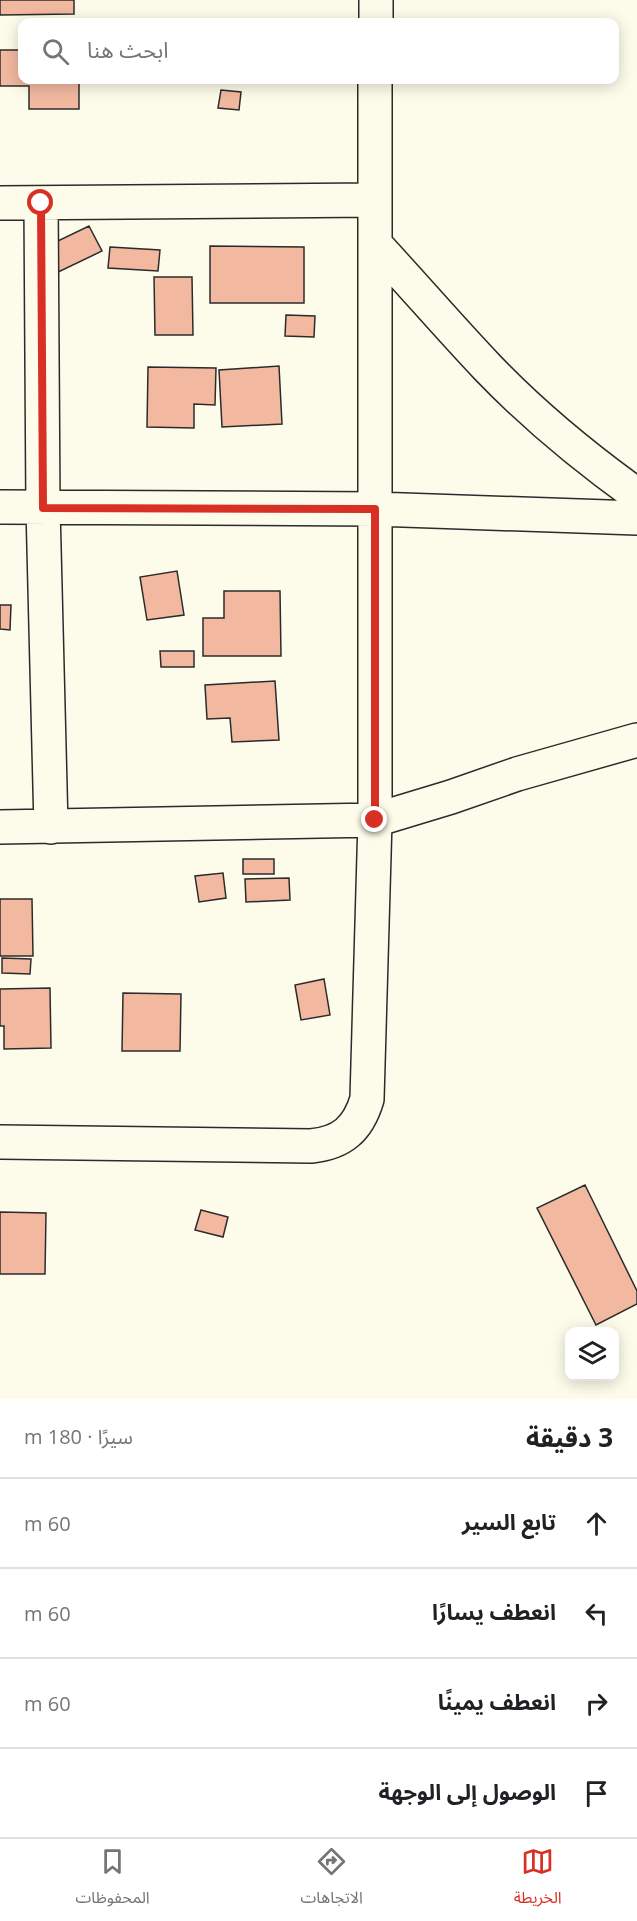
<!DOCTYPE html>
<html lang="ar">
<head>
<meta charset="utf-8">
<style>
  :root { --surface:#fff; --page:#f6f6f6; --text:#202124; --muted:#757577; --line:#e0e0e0; --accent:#d93025 }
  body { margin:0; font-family:"Open Sans","Noto Sans Arabic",sans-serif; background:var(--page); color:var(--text); direction:rtl }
  .controls { position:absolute; right:18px; bottom:18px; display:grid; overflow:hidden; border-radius:12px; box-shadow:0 3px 15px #0003 }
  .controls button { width:54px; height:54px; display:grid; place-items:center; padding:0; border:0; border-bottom:2px solid var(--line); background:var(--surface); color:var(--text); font:30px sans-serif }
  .stop { position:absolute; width:18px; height:18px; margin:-14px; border:4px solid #d93025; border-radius:50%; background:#fff }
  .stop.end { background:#d93025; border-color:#fff; box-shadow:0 2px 6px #0008 }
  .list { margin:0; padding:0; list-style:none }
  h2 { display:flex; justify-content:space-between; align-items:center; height:78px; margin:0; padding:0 24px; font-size:26px }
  h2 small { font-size:20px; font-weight:400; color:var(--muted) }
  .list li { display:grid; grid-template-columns:39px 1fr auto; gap:18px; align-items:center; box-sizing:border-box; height:90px; padding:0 24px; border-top:2px solid var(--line) }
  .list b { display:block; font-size:22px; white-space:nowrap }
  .list em { font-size:20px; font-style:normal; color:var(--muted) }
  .icon { flex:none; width:33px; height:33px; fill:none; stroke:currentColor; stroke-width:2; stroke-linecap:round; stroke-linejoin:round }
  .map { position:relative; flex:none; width:637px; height:1399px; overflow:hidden; direction:ltr }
  .search { position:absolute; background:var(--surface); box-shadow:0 3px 15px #0003; left:18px; right:18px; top:18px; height:66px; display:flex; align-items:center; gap:15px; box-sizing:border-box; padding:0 21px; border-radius:12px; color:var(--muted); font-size:22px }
  .sheet { height:438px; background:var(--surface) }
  nav { display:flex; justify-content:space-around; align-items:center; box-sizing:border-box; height:84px; border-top:2px solid var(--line); background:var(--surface); font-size:16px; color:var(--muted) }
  nav a { display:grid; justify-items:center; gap:3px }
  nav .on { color:var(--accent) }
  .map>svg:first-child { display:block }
</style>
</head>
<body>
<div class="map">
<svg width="637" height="1399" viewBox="0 0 637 1399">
  <rect width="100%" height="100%" fill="#fdfbea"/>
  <path fill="#f2b8a0" stroke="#2b2b2b" stroke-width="1.5" d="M0,0H74V14L0,15Z
    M0,50H22V80H79V109H29V86H0Z
    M221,90L241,92L239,110L218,108Z
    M89,226L102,251L52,275L39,250Z
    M210,246L304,247V303H210Z
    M110,247L160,250L158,271L108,268Z
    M154,277H192L193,335H155Z
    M286,315L315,316L314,337L285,336Z
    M279,366L282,424L222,427L219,370Z
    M148,367L216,368L215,405L194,404V428L147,427Z
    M177,571L184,615L147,620L140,577Z
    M224,591H280L281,656H203V618H224Z
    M0,605H11L10,630L0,629Z
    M160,651H194V667H161Z
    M275,681L279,740L232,742L230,718L207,719L205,685Z
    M243,859H274V874H243Z
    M223,873L226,898L199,902L195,876Z
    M289,878L290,900L246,902L245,879Z
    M0,899H32L33,956H0Z
    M2,958L31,959L30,974L2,973Z
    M324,979L330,1015L301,1020L295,985Z
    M50,988L51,1048L4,1049V1026H0V989Z
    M123,993L181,994L180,1051H122Z
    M585,1185L637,1291V1304L596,1325L537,1208Z
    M201,1210L228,1217L223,1237L195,1230Z
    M0,1212L46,1213L45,1274H0Z"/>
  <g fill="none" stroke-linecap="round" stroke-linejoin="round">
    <defs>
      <path id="minor" d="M376,22V0
        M0,203L374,200
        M41,203L43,508L51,827
        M375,244C413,285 449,327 487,367C532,414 584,457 637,495
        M0,507L375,509L637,518
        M0,827L375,820L451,797L517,774L637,740
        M0,1142L311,1146C342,1143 358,1129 367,1099L375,820V80"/>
    </defs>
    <use href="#minor" stroke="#2b2b2b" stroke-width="36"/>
    <use href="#minor" stroke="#fdfbea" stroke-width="33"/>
  </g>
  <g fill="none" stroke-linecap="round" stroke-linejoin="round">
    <path stroke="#d93025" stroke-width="8" d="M41,203L43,508L375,509V820"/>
  </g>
</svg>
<div class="controls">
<button><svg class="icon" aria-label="layers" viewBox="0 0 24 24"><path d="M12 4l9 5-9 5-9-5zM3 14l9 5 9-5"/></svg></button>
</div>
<div class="stop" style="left:41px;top:203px"></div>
<div class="stop end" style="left:375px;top:820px"></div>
<div class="search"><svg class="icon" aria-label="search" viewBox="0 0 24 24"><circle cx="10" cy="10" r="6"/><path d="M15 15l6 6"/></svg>ابحث هنا</div>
</div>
<section class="sheet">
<h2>3 دقيقة<small>سيرًا · 180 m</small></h2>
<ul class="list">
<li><svg class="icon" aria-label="ahead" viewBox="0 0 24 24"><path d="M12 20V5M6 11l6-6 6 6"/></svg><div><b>تابع السير</b></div><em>60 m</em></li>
<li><svg class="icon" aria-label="left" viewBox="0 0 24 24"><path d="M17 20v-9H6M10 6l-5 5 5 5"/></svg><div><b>انعطف يسارًا</b></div><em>60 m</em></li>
<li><svg class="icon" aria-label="right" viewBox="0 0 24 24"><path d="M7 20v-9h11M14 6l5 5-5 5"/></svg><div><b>انعطف يمينًا</b></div><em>60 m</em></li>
<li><svg class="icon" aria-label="arrive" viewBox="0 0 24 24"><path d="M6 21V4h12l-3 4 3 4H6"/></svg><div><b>الوصول إلى الوجهة</b></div></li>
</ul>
</section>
<nav>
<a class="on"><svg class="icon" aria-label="map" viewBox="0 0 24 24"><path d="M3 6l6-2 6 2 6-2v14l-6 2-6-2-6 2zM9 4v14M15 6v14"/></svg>الخريطة</a>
<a><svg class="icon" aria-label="directions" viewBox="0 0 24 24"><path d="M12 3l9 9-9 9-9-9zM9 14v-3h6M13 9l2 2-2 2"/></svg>الاتجاهات</a>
<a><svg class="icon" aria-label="saved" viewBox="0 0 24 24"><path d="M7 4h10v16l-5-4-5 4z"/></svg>المحفوظات</a>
</nav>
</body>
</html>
